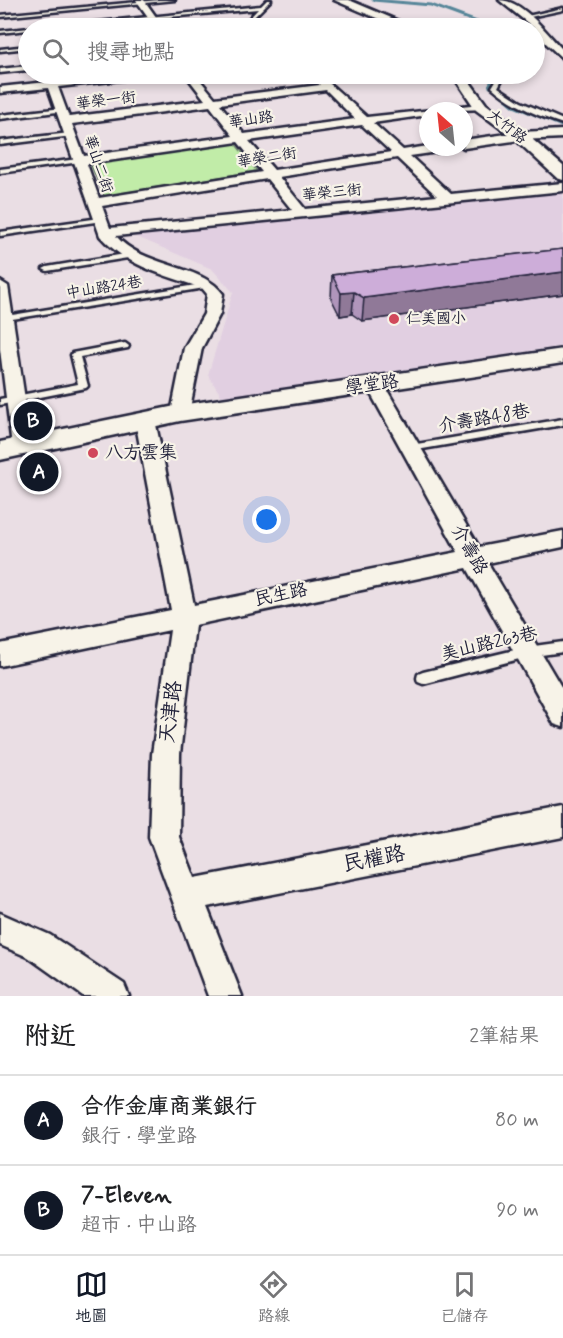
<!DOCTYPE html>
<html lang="zh-TW">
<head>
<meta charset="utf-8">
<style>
  :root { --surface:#fff; --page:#f6f6f6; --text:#202124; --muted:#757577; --line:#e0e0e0; --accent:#111827 }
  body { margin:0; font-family:Mynerve,"LXGW WenKai TC",sans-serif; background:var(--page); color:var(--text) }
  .compass { position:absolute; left:419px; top:102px; width:54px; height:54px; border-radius:50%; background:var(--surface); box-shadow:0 3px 9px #0003; rotate:333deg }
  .you { position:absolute; left:267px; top:520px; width:21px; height:21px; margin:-15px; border:4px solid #fff; border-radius:50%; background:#1a73e8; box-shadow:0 0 0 9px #1a73e833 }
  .badge { display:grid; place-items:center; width:39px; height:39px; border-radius:50%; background:var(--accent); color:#fff; font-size:20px; font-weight:700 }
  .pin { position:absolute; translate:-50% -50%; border:3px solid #fff; box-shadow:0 2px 6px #0006 }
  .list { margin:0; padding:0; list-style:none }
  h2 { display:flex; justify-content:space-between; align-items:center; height:78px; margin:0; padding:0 24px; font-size:26px }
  h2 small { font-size:20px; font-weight:400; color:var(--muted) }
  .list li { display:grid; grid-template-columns:39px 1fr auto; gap:18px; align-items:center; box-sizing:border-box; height:90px; padding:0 24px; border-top:2px solid var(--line) }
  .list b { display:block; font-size:22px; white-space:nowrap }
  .list p { margin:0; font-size:20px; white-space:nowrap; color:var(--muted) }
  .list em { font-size:20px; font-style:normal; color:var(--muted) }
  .icon { flex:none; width:33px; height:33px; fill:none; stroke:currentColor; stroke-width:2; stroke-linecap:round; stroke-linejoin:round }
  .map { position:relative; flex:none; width:563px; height:996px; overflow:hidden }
  .search { position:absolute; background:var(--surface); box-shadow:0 3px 9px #0003; left:18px; right:18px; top:18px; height:66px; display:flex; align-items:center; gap:15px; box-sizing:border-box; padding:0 21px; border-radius:33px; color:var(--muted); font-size:22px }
  .sheet { height:258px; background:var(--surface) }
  nav { display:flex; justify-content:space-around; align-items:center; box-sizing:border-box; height:84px; border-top:2px solid var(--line); background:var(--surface); font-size:16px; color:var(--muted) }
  nav a { display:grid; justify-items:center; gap:3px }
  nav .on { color:var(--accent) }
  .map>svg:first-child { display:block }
</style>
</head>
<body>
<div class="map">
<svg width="563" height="996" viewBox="0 0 563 996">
  <rect width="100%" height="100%" fill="#eadee4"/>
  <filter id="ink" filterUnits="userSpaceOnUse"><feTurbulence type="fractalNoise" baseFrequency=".0167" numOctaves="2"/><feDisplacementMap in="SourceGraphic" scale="12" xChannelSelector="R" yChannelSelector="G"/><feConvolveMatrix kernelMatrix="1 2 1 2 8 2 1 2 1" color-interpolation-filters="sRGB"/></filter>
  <g filter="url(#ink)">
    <path fill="#e1cfe1" d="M563,191V346L222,397L208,375L233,292L212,269L130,234Z"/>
    <path fill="#c1eca8" stroke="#728772" stroke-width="1.5" d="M234,142L257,171L104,196L90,163Z"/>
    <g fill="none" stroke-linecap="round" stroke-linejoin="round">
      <path stroke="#578699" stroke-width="3" d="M373,0L431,5L493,28
        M490,87L492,74"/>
      <path stroke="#578699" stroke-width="4" d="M490,85L515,106L563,126"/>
      <defs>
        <path id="service" d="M159,0H175L0,17V15Z
          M267,0H271L244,27L218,28L243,25L258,9L47,28H36L261,6Z
          M563,8V10L525,18L523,17Z
          M30,28L28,30L0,33V31Z
          M28,46V48L0,51V49Z
          M28,66V70L0,73V69Z
          M500,74H505L498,87L521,102L563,120V124C538,116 512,105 492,87Z
          M63,108L66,110L65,111L0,119V115Z
          M70,133L73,135L72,136L0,145V141Z
          M78,159L80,160V162L0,173V169Z
          M100,218L103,220L102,221L0,236V232Z
          M131,253H134V257L47,271L43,269L47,267Z
          M208,283L212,285L211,287L0,321V317Z
          M125,343L129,346L128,348L80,357L88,386L86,388L0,405V399L78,384L71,355L72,353Z
          M563,419V425L411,451L406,448L411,445Z
          M563,642V652L527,657L423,684L418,682L417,678L418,674L423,672L527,647Z"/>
        <path id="minor" d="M136,0H144L164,28H156Z
          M499,0C523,0 547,34 563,50V59L534,32V28Z
          M123,74H152L147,77L58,87L69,117L205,100L185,74H195L215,98L320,85L309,74H319L367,117L432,110L428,111V115L373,123L403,150L428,146L451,147L445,151L410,156L451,194L563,183V191L116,236C144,268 202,264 223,294L220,314L202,348L189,413L187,417H173L171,413L184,348L204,314L207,294L202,288C166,275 127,267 100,236L48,88L0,93V87ZM326,90L355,119L244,134L220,104ZM210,106L233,136L84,156L72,124ZM362,125L391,152L274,170L249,141ZM238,142L262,172L99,198L87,164ZM397,158L437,196L305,209L279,177ZM267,179L292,210L110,228L102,206Z
          M481,104L487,107L485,109L435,111L441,108Z
          M563,130V138L520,140L464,148L462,147H464V140L520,132Z
          M0,281L8,286L32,446L29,451H15L12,446L0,349Z
          M375,379L384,385L479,547L563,531V547L488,563L563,690V727L554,724L467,568L195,625L180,754L179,837L195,878L563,807V837L207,907L242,996H208L149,837L152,754L170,630L0,666V644L171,610L135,420L138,416H152L155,420L194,605L458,552L366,385Z
          M0,913L50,935L124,984L129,996H83L28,957L0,945Z"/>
        <path id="tertiary" d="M334,0H349L415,28H400Z
          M452,74H464L486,104L525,133L563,166V180L557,178L515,139L476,110Z
          M563,349V363L180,421L0,460V442L180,405Z"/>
      </defs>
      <use href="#service" stroke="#22223b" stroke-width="5"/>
      <use href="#minor" stroke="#22223b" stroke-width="5"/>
      <use href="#tertiary" stroke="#22223b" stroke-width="5"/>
      <use href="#service" fill="#f7f3e8" fill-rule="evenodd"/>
      <use href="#minor" fill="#f7f3e8" fill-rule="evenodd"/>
      <use href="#tertiary" fill="#f7f3e8" fill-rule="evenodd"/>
    </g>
    <path fill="#b095bb" stroke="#22223b" stroke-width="1.5" d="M563,249V294L362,321L352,314L340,316L331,298L332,275Z"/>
    <path fill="#907998" stroke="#22223b" stroke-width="1.5" d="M563,272V294L362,321L364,298Z
      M354,292L352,314L340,316L341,293Z"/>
    <path fill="#cdadd9" stroke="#22223b" stroke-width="1.5" d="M563,249V272L364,298L354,292L341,293L332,275Z"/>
  </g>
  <g fill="#d1495b" stroke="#f7f3e8" stroke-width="2">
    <circle cx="394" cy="319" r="6"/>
    <circle cx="93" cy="453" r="6"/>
  </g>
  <g text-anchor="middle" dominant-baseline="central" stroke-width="4.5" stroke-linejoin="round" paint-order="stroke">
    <g font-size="15" fill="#22223b" stroke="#f7f3e8">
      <text transform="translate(106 101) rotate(-7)">華榮一街</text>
      <text transform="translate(251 120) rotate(-8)">華山路</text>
      <text transform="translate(507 127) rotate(38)">大竹路</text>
      <text transform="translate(267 158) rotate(-9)">華榮二街</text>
      <text transform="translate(98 164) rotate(71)">華山二街</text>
      <text transform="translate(332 193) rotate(-6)">華榮三街</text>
      <text transform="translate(104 288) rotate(-9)">中山路24巷</text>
    </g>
    <g font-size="15" fill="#22223b" stroke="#f7f3e8" text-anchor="start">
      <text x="406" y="319">仁美國小</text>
    </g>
    <g font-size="18" fill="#22223b" stroke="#f7f3e8">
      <text transform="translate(372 385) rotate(-8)">學堂路</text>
      <text transform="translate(484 419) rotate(-10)">介壽路48巷</text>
      <text transform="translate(469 550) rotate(60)">介壽路</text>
      <text transform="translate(281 595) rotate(-12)">民生路</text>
      <text transform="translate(489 644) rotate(-13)">美山路263巷</text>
    </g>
    <g font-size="18" fill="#22223b" stroke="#f7f3e8" text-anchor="start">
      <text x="105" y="453">八方雲集</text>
    </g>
    <g font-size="21" fill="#22223b" stroke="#f7f3e8">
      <text transform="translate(171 712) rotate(-83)">天津路</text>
      <text transform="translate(374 859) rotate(-11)">民權路</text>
    </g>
  </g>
</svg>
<svg class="compass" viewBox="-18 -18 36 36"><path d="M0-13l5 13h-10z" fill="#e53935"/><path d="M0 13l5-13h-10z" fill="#757577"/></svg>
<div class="you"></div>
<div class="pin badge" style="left:39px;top:472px">A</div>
<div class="pin badge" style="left:33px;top:421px">B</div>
<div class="search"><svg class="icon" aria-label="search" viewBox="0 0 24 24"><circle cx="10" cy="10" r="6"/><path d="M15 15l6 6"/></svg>搜尋地點</div>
</div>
<section class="sheet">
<h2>附近<small>2筆結果</small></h2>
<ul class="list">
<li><span class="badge">A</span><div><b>合作金庫商業銀行</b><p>銀行 · 學堂路</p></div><em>80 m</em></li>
<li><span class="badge">B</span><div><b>7-Eleven</b><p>超市 · 中山路</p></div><em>90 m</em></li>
</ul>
</section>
<nav>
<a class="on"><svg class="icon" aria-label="map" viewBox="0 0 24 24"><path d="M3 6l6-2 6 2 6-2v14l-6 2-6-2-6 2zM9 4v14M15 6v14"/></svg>地圖</a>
<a><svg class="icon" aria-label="directions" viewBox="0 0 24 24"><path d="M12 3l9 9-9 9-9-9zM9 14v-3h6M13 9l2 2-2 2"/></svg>路線</a>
<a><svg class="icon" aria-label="saved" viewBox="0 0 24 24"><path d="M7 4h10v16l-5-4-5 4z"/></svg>已儲存</a>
</nav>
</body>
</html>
